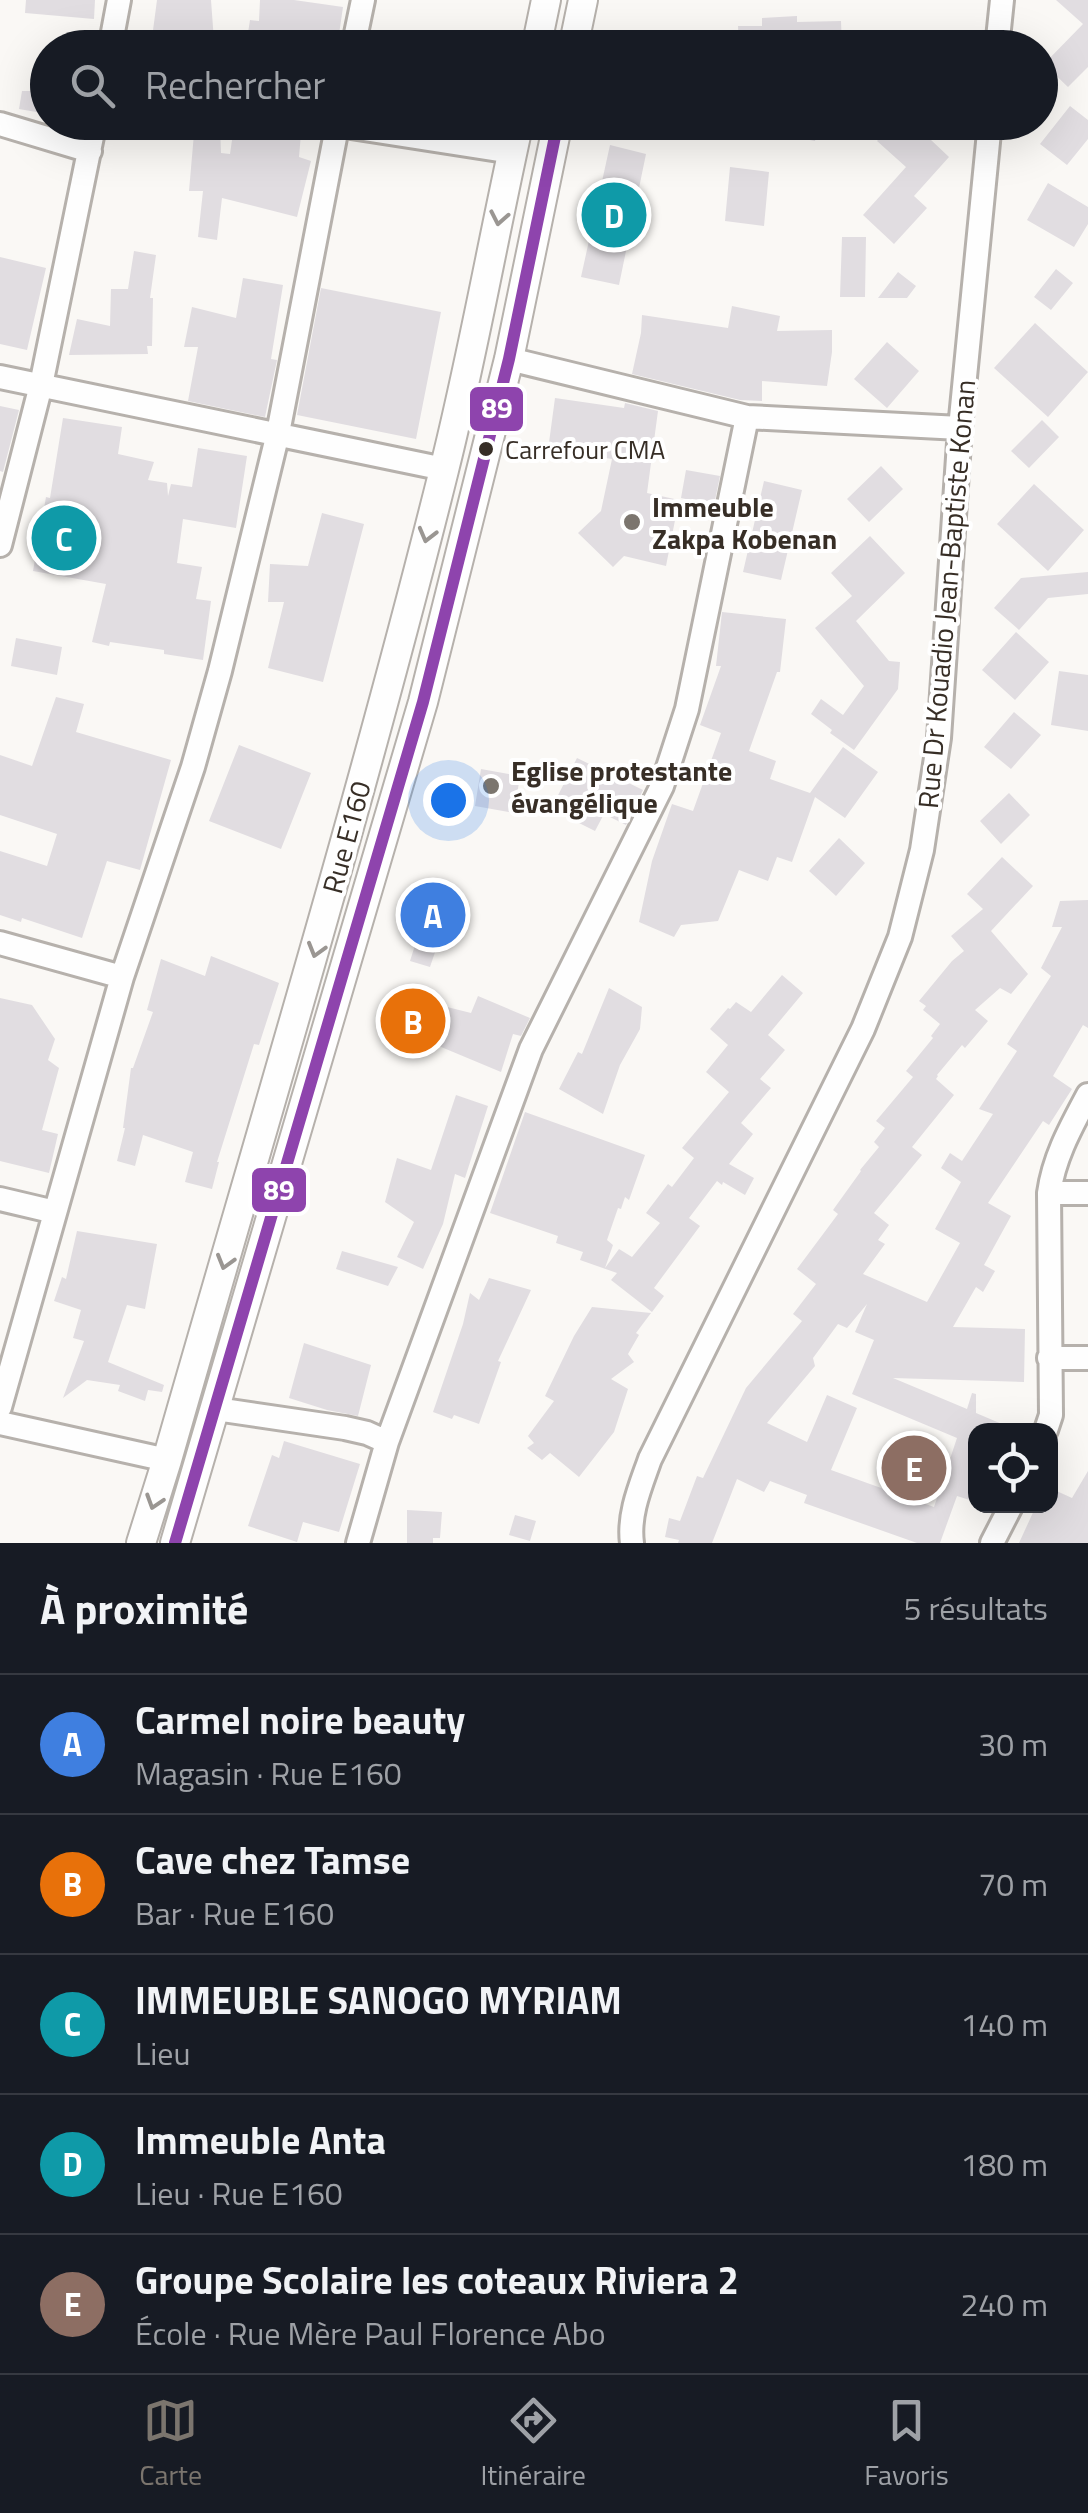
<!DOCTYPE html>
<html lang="fr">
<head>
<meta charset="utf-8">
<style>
  :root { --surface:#171b24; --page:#242831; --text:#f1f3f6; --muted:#9ea1a6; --line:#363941; --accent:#7b756e }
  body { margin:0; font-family:"Titillium Web",sans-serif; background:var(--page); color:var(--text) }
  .controls { position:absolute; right:30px; bottom:30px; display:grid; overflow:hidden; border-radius:20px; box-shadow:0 10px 40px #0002 }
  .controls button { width:90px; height:90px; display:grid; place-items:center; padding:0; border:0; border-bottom:2px solid var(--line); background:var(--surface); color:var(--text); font:50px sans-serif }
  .you { position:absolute; left:448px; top:800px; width:35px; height:35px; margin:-25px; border:8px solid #fff; border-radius:50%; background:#1a73e8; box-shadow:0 0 0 15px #1a73e833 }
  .badge { display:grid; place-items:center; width:65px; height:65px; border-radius:50%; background:var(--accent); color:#fff; font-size:32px; font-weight:700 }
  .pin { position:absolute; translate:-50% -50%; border:5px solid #fff; box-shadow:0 2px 10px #0006 }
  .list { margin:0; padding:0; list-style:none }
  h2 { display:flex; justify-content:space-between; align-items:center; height:130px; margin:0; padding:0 40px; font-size:42px }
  h2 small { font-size:32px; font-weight:400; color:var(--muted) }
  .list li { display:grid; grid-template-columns:65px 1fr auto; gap:30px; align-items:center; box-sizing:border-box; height:140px; padding:0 40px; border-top:2px solid var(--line) }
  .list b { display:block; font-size:38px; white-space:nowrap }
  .list p { margin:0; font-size:32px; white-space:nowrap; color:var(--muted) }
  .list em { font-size:32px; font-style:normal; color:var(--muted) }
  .icon { flex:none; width:55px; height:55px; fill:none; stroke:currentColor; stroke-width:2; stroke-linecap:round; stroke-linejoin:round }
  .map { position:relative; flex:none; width:1088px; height:1543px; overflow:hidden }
  .search { position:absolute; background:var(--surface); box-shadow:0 10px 40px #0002; left:30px; right:30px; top:30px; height:110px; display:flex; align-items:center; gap:25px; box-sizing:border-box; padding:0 35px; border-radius:55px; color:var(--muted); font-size:38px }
  .sheet { height:830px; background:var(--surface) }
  nav { display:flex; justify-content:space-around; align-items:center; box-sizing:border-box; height:140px; border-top:2px solid var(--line); background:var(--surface); font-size:28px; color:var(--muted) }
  nav a { display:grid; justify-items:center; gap:5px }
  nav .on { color:var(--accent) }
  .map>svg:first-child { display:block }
</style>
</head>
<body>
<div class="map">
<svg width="1088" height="1543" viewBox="0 0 1088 1543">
  <rect width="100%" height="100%" fill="#faf8f5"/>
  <path fill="#e1dde1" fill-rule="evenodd" d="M26,0H95L94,19L25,13Z
    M157,0H211L214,41L185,42L152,38Z
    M260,0H294L343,7L337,48L246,46L250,20L259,21Z
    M1056,0H1088V67L1068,87L1044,64L1083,24Z
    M797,16V22L841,21L842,48H739L738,26H762V18Z
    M22,91H48V114L19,109Z
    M1070,106L1088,120V139L1067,165L1040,144Z
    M195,122L220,125L221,153L230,154L234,126L256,127V122H302L299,157L311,161L297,217L222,198L217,240L198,237L203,191H189Z
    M764,122H819L815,141L763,131Z
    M894,122H912L949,157L914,196L927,208L894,244L863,215L906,167L877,141Z
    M610,145L646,154L619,285L581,277Z
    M730,167L769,172L764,226L725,221Z
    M1048,183L1088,207V224L1074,247L1027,220Z
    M842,237H866L865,297H840Z
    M134,251L156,255L150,298H153L152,346H147L148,354L69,355L77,319L110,326L111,289H128Z
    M0,257L46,268L27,350L0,344Z
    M1056,269L1073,283L1051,310L1034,297Z
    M898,272L916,286L907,298H878Z
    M243,278L283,285L271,359L277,360L265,417L188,401L198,347H184L192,307L236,318Z
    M321,288L441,312L416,439L297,415Z
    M732,306L780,316L777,331L832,330V352L827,386L762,381V401L740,400L632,374L641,333L642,315L728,328Z
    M1035,323L1088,372L1048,417L994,368Z
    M887,342L919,371L887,408L854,379Z
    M555,398L624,408L625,403L658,411L647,493L679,500L666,566L624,556L613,567L578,533L601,511L612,459L548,450Z
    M0,406L19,410L3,472L0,471Z
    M63,418L122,427L118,454L154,462L148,480L167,483L168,496L171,484L192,487L198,448L247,456L236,528L183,519L177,563L202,567L196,599L211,601L203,660L164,654V650L110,642L109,646L92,642L106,584L33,571L46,497L50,498Z
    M1042,420L1059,437L1029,468L1011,451Z
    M881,466L903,489L869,522L847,499Z
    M686,470L720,476L714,505L681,498Z
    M764,481L802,490L781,580L743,572Z
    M1034,484L1084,530L1048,571L997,524Z
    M322,513L364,524L323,682L268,668L284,602H268L270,564L308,566Z
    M870,536L905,573L856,621L889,661L900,662L898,689L854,750L830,733L832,730L811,714L821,699L843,715L864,686L815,628L852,596L831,573Z
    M1088,572V594L1048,598L1019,630L994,608L1021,578Z
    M722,612L786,619L780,672H777L749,751L776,761L770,779L810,793L843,747L878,772L845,818L815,797L792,862L777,857L768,881L739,870L718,921L681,925L674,937L639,922L652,861L672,804L693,811L721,733L700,725L721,666H716Z
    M1016,632L1049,662L1015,700L982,670Z
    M16,638L62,647L57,675L11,666Z
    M1059,671L1088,675V731L1051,725Z
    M56,697L84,704L76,732L171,760L140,870L107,861L82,938L22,918L21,922L0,915V851L47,866L57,834L0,815V755L32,766Z
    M1014,712L1041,735L1011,769L984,747Z
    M239,745L311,773L281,849L209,821Z
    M577,758L643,790L626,825L604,814L595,831L551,809Z
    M481,769L520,776L514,813L475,806Z
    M1009,793L1030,815L1001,844L980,821Z
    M839,838L865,863L836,896L809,871Z
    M1002,857L1033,886L991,931L1028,974L1011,994L1000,988L975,1010L988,1021L965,1048L962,1045L937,1075L938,1076L936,1079L954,1095L912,1147L922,1155L874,1213L889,1225L878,1240L885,1244L863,1274L927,1302L960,1243L935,1229L961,1182L941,1168L950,1153L962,1161L993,1114L979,1109L1017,1051L1007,1044L1051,976L1041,968L1062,927H1052L1060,901L1088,900V1028L1083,1025L1053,1076L1072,1089L1049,1125L1043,1121L988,1203L1011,1216L984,1265L995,1271L983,1292L976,1287L953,1327L1025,1329L1024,1382L893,1378L967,1409L972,1393L976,1394V1413L1016,1430H976V1502L957,1496L940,1543H917L804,1503L807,1495L770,1481L764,1492L737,1479L712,1543H678L679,1540L665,1537L669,1518L680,1521L697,1476L703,1478L746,1388L802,1321L793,1314L816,1284L797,1269L838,1214L833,1210L861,1171L860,1170L879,1147L874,1142L885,1128L876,1121L913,1077L906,1071L933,1038L931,1036L940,1024L923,1010L926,1006L919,1001L952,961L964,951L951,936L983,909L967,894ZM867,1304L855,1332L874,1340L852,1394L957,1438L934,1507L831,1470L857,1408L827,1395L807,1442L767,1423L815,1366L813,1358L838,1324L847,1328Z
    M430,898L451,905L430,967L410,961Z
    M211,956L279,983L259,1045L254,1044L217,1162H219L212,1189L185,1182L193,1152L143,1135L135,1166L117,1161L125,1128H123L131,1068H133L153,1012L147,1010L161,959L205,976Z
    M782,975L803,993L768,1035L785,1050L760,1079L771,1088L741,1123L753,1134L729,1164L754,1178L745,1195L723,1182L722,1185L717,1181L689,1218L700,1226L654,1288L664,1296L652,1312L611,1280L617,1273L580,1260L583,1252L556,1243L558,1236L490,1213L525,1112L645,1155L629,1200L625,1197L621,1209L618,1208L607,1240L613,1245L605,1268L619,1249L632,1257L660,1223L646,1213L668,1184L672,1187L694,1158L682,1148L729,1092L706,1072L728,1045L710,1029L728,1008L730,1009L736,1002L751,1012Z
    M609,988L642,1007L640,1029L620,1065L603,1114L559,1089L578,1052L582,1054Z
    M478,996L530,1018L521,1036L513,1034L501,1072L422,1039L435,1004L471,1013Z
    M0,998L32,1005L55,1039L48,1060L59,1068L42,1130L58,1134L49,1173L0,1161Z
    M456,1095L488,1106L465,1178L455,1174L443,1224L423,1269L397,1257L414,1222L385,1202L397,1158L431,1170Z
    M77,1231L157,1244L145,1309L127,1305L108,1362L164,1385L162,1392L148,1390L145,1401L118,1391L120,1385L87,1380L63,1398L84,1341L73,1338L81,1310L54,1301L62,1277L66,1279Z
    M342,1251L398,1267L388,1286L336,1269Z
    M489,1278L531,1290L498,1361L501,1362L479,1424L454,1415L452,1419L433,1412L463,1324L470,1293L479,1300Z
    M592,1307L651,1313L636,1333L639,1335L628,1354L634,1362L611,1379L628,1389L614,1432L579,1477L550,1453L542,1460L527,1448L534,1443L528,1436L554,1401L545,1396L574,1336Z
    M304,1343L371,1365L358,1416L327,1410L289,1398Z
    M284,1441L360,1464L339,1532L303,1522L297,1542L248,1526L272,1455L279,1458Z
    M1088,1471V1543H1019L1036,1506H1050V1488L1072,1498Z
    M407,1510L442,1512L440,1538H433V1543H407Z
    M515,1515L536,1521L530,1541L509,1535Z"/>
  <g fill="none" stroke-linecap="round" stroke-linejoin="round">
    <defs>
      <path id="minor" d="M110,48L119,0
        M353,48L363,0
        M997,48L1002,0
        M0,124L90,151
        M338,125L512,152
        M509,359L747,417L960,428
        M0,377L444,469
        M0,545L41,385L95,122
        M0,943L122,977
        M1049,1193H1088
        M0,1199L55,1212
        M1049,1358H1088
        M0,1407L122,977L193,767L220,671L278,433L338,122
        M216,1409L345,1428L367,1433L387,1442
        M0,1423L167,1460
        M1046,1430L1051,1415L1049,1193C1054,1157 1071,1127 1088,1095
        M358,1543L387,1442L531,1049L662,786L687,709L747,417
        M632,1543C628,1514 641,1485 650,1459L863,1029L900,937L922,850L939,738L960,428L990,122
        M992,1543L1011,1506"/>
      <path id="tertiary" d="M536,48L546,0
        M573,48L583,0
        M141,1543L167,1460C261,1131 361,803 444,470C473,355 493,238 519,122
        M175,1543L423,702L509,359L558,122"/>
    </defs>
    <use href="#minor" stroke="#b6b1ac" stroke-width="28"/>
    <use href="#tertiary" stroke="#b6b1ac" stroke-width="32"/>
    <use href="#minor" stroke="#fefefe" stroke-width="22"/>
    <use href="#tertiary" stroke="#fefefe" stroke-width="28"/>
    <defs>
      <path id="bus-1" d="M175,1543L423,702L509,359L558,122"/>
    </defs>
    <use href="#bus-1" stroke="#fff" stroke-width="20"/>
    <use href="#bus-1" stroke="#8e44ad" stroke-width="12"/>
  </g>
  <defs><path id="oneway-chevron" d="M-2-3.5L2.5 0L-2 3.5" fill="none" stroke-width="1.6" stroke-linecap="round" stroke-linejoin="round" transform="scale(2.5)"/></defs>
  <g stroke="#9a9692">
    <use href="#oneway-chevron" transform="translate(499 218) rotate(101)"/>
    <use href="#oneway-chevron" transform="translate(427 535) rotate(105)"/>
    <use href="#oneway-chevron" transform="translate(316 950) rotate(106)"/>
    <use href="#oneway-chevron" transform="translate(225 1262) rotate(106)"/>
    <use href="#oneway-chevron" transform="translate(154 1502) rotate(108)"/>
  </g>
  <circle fill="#372e26" stroke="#fff" stroke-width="4" cx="486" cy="449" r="9"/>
  <g fill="#7b756e" stroke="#fff" stroke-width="4">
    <circle cx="632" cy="522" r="10"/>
    <circle cx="491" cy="786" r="10"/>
  </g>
  <g text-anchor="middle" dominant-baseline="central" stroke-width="8" stroke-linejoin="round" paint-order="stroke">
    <g font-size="26" fill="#372e26" stroke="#fff" text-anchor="start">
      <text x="505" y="449">Carrefour CMA</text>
    </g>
    <g font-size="28" font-weight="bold" fill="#372e26" stroke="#fff" text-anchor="start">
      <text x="652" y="506">Immeuble<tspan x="652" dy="32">Zakpa Kobenan</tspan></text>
      <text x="511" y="770">Eglise protestante<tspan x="511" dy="32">évangélique</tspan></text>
    </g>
    <g font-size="28" fill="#372e26" stroke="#fff">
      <text transform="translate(946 594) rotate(-85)">Rue Dr Kouadio Jean-Baptiste Konan</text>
      <text transform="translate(346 837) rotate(-75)">Rue E160</text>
    </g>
  </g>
  <g stroke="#fff" stroke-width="4">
    <rect x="468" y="385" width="57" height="48" rx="10" fill="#8e44ad"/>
    <rect x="250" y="1166" width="58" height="48" rx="10" fill="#8e44ad"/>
  </g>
  <g font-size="28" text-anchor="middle" font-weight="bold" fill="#fff">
    <text x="497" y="418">89</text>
    <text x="279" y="1200">89</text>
  </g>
</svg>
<div class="controls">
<button><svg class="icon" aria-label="locate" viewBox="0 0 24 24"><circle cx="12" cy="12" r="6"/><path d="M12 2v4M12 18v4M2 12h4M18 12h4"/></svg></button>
</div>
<div class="you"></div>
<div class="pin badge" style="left:433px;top:915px;background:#3f7fe0">A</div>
<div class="pin badge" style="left:413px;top:1021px;background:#e8710a">B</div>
<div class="pin badge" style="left:64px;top:538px;background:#0f9aa8">C</div>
<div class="pin badge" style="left:614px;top:215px;background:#0f9aa8">D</div>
<div class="pin badge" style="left:914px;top:1468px;background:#8d6e63">E</div>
<div class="search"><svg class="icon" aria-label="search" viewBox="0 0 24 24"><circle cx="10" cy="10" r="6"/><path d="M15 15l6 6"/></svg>Rechercher</div>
</div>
<section class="sheet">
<h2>À proximité<small>5 résultats</small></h2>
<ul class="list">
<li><span class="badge" style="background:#3f7fe0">A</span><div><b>Carmel noire beauty</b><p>Magasin · Rue E160</p></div><em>30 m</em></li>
<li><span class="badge" style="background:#e8710a">B</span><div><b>Cave chez Tamse</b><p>Bar · Rue E160</p></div><em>70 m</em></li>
<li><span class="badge" style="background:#0f9aa8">C</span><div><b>IMMEUBLE SANOGO MYRIAM</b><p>Lieu</p></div><em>140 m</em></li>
<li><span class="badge" style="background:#0f9aa8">D</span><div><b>Immeuble Anta</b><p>Lieu · Rue E160</p></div><em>180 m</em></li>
<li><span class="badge" style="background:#8d6e63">E</span><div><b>Groupe Scolaire les coteaux Riviera 2</b><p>École · Rue Mère Paul Florence Abo</p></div><em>240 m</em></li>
</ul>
</section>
<nav>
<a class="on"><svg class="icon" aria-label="map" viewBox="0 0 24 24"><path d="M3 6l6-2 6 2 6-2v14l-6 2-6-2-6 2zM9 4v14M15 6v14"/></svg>Carte</a>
<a><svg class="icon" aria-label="directions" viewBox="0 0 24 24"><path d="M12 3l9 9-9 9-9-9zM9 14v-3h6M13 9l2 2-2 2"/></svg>Itinéraire</a>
<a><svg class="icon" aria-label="saved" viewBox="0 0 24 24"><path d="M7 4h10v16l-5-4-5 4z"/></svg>Favoris</a>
</nav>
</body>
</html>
